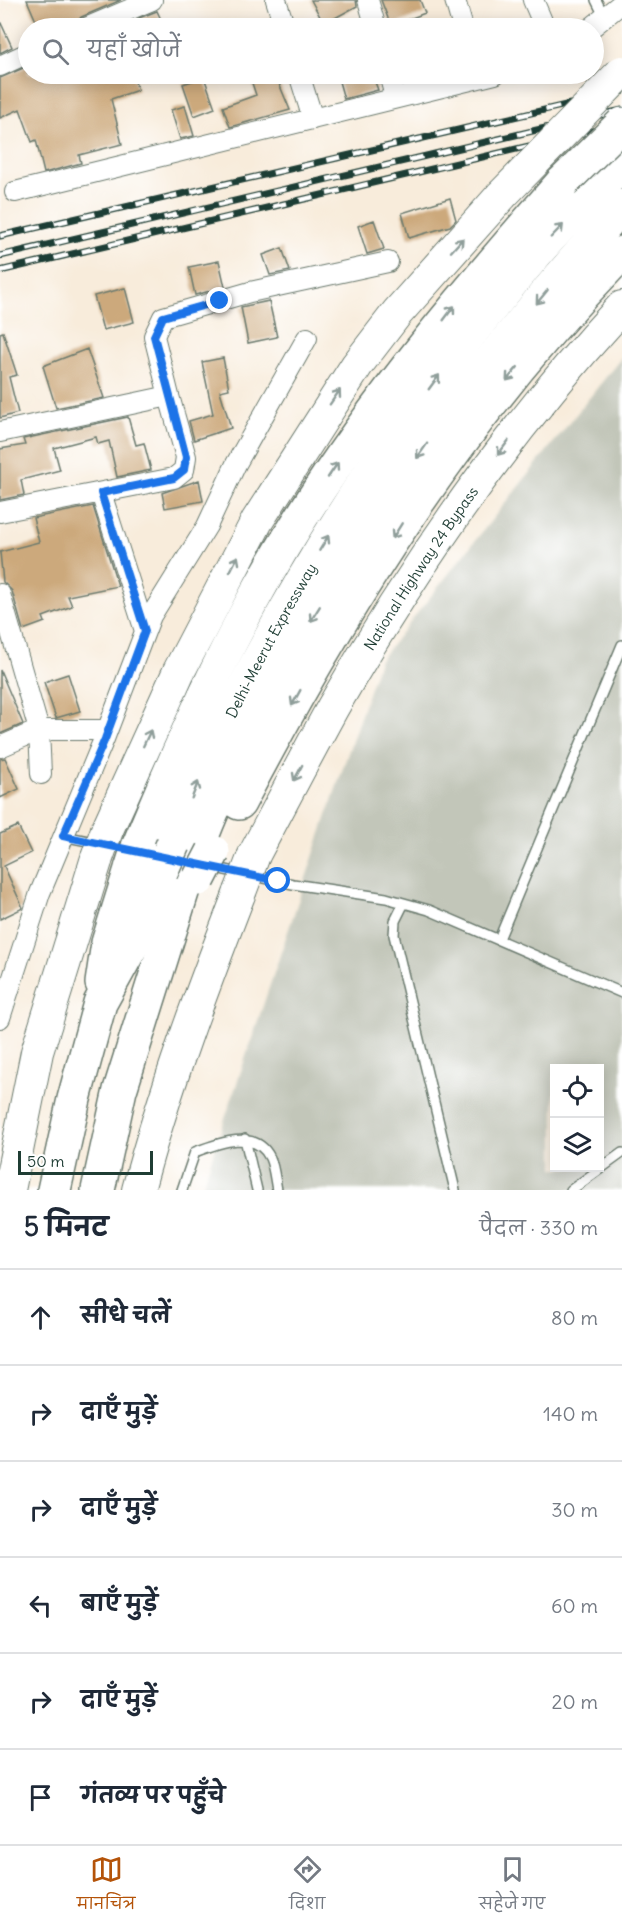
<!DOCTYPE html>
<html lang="hi">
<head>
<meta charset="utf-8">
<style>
  :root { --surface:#fff; --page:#f6f6f7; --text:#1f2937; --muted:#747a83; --line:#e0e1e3; --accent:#b45309 }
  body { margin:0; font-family:Delius,"Playpen Sans Deva",sans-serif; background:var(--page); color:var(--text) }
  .controls { position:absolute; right:18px; bottom:18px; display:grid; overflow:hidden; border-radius:0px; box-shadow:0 3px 15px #0003 }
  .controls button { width:54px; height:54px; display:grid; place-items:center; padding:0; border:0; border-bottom:2px solid var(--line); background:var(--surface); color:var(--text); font:30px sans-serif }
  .scale { position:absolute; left:18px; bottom:15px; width:135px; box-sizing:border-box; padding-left:6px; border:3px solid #1f3d34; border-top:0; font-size:16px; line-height:21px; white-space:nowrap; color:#1f3d34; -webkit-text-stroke:4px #fff; paint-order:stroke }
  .stop { position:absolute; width:18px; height:18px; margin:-14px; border:4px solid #1a73e8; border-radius:50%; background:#fff }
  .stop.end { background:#1a73e8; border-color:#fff; box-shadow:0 2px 6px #0008 }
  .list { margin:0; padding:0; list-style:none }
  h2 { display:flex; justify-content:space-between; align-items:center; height:78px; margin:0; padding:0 24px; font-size:26px }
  h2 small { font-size:20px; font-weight:400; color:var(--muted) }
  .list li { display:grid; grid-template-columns:39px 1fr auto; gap:18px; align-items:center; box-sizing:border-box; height:96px; padding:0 24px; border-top:2px solid var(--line) }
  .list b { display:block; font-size:22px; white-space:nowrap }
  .list em { font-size:20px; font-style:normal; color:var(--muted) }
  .icon { flex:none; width:33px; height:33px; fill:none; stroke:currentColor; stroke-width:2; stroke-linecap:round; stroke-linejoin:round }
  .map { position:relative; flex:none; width:622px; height:1190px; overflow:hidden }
  .search { position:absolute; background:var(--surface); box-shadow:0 3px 15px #0003; left:18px; right:18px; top:18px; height:66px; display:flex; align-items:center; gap:15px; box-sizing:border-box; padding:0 21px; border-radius:33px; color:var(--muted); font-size:22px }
  .sheet { height:654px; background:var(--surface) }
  nav { display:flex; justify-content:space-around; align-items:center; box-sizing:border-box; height:84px; border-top:2px solid var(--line); background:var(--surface); font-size:16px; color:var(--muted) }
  nav a { display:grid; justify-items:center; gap:3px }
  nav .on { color:var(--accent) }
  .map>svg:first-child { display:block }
</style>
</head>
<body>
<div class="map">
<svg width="622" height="1190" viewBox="0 0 622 1190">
  <rect width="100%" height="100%" fill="#fff"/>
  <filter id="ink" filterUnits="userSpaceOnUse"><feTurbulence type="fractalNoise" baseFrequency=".0167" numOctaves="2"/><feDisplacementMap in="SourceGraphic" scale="12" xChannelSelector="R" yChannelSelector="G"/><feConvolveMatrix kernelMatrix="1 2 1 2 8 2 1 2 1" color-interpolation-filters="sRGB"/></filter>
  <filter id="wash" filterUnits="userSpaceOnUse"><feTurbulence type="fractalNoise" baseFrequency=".008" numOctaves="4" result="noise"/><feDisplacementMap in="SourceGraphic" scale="24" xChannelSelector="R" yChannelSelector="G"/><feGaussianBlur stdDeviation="1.35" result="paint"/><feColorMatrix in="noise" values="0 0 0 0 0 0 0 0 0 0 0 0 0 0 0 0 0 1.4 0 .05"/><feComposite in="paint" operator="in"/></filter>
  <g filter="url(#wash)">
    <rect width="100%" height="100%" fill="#f8ecdb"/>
    <path fill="#c2c6b9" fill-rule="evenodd" d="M622,357V1190H201L379,661ZM554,1068H600V1168H554Z"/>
    <g id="blocks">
      <path fill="#cca97b" d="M27,0H121L81,17L74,26L68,28H39Z
        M311,0H356L357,6L324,24Z
        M381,0H420L425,13L391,26Z
        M157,11L165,28H144L139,18Z
        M0,21L12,47L0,53Z
        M28,66V74H132L138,90L111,99L122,144L79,155L81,163L44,173L36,140L32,142L20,109L0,118V78Z
        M249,74H275L290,110L230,127L223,107L256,95Z
        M352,74H372L378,90L344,99L338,78Z
        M204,77L215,108L194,116L183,84Z
        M185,106L194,136L180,139L171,110Z
        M450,198L456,220L450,226L409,238L402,213Z
        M374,220L384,249L367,254L358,226Z
        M282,248L290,271L270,275L263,255Z
        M219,261L225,287L195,295L189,267Z
        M125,288L134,322L103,330L94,296Z
        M269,301L277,337L248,343L241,307Z
        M3,332L17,375L9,377L18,413L0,418V333Z
        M87,349L104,398L56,408L43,366Z
        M223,358L229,389L220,391L231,428L194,440L189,421L213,414L202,362Z
        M128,417L136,445L144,443L151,470L117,477L109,441L98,444L96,437L54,448L60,470L21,480L24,495L0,500V449L25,445L23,439Z
        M199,480L203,501L165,508L162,493Z
        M93,506L118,586L68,596L72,606L43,617L45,622L23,630L12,591L3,582L0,552L39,542L33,518Z
        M0,670L23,724L0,734Z
        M68,674L80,711L56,718L44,682Z
        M5,758L19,789L0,798V759Z
        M18,826L31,853L4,866L23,908L0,919V834Z"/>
    </g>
  </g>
  <g filter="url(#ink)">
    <use href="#blocks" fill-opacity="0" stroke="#6b7a6e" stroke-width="1.5"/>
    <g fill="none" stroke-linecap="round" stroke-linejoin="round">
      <defs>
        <path id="service" d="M596,0L600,8
          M63,836L98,843
          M211,867L293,884L386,898L429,910L622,993
          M404,903L395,921L394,935L455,1190
          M499,939L622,645
          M245,1139L257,1190
          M182,1190L195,1152C218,1143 256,1128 270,1158C274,1167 275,1180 277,1190
          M571,1190L622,1153"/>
        <path id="minor" d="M276,0L285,28
          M368,0L376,28
          M455,0L463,28
          M533,0L545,28
          M86,28L152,0
          M591,28L622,3
          M0,66L28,53
          M299,74L313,119
          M389,74L395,97
          M15,192L495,74
          M0,432L169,396L154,336L163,317L250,292L388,262
          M101,493L145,631
          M0,512L174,478L184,470L186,457L169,396
          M0,594L39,730L41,774
          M0,747L39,730H107
          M0,1018L40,893L104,739L151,616L207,526L236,464L307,338"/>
        <g id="trunk">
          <path d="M107,830L179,671L257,521L357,365L397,313L502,195"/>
          <path id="s1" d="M254,855C280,806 306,756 333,707C415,564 510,428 622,307"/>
          <path d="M9,1190L37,1052L97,858"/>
          <path d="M138,1190C165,1088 202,990 240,892"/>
        </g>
        <g id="motorway">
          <path d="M239,803C343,604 463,414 622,253"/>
          <path id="s2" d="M173,844C261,626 387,427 540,249C566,219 595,192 622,164"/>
          <path d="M138,847C185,734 235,622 301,518C377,397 469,289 563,182"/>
          <path d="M197,849C289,610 452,395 622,206"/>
          <path d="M102,983L108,943L132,866"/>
          <path d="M54,1190L74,1099L100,1003L131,947L161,872"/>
          <path d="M98,1190L120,1090L189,870"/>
        </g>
      </defs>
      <use href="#service" stroke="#6b7a6e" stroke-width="12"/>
      <use href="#minor" stroke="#6b7a6e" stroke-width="22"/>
      <use href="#trunk" stroke="#6b7a6e" stroke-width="34"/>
      <use href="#motorway" stroke="#6b7a6e" stroke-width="36"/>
      <use href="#service" stroke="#fff" stroke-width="9"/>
      <use href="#minor" stroke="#fff" stroke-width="20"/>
      <use href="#trunk" stroke="#fff" stroke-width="32"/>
      <use href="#motorway" stroke="#fff" stroke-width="33"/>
      <defs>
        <path id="rail" d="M0,236L622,92
          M0,256L622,110
          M0,271L622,124"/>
      </defs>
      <use href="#rail" stroke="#1f3d34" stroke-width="7"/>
      <use href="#rail" stroke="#fff" stroke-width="4.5" stroke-dasharray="14" stroke-linecap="butt"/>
      <defs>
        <path id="trunk-bridge" d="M502,195L622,72
          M97,858L107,830
          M240,892L254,855"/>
        <path id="motorway-bridge" d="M563,182L622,124
          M132,866L138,847
          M161,872L173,844
          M199,879L213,852"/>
      </defs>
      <use href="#trunk-bridge" stroke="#6b7a6e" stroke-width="34" stroke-linecap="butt"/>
      <use href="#motorway-bridge" stroke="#6b7a6e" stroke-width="36" stroke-linecap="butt"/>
      <use href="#trunk-bridge" stroke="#fff" stroke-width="32"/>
      <use href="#motorway-bridge" stroke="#fff" stroke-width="33"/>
    </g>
    <defs><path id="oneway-shaft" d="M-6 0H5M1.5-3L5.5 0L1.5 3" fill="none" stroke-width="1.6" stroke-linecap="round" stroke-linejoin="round" transform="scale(1.5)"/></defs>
    <g stroke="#8f9e9a">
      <use href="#oneway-shaft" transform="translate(557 231) rotate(-46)"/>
      <use href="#oneway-shaft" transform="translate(457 245) rotate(-48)"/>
      <use href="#oneway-shaft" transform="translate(542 297) rotate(129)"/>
      <use href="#oneway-shaft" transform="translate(449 313) rotate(-53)"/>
      <use href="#oneway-shaft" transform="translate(512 374) rotate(130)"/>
      <use href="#oneway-shaft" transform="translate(434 382) rotate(-54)"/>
      <use href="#oneway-shaft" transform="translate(335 397) rotate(-55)"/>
      <use href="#oneway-shaft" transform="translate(503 448) rotate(127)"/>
      <use href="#oneway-shaft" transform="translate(422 451) rotate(125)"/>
      <use href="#oneway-shaft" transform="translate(333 470) rotate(-56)"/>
      <use href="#oneway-shaft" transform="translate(397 531) rotate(122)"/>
      <use href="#oneway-shaft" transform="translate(324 543) rotate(-59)"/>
      <use href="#oneway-shaft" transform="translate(234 564) rotate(-63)"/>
      <use href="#oneway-shaft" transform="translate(315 614) rotate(122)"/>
      <use href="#oneway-shaft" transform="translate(296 698) rotate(119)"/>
      <use href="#oneway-shaft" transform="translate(147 738) rotate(-65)"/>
      <use href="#oneway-shaft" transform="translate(298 773) rotate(118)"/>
      <use href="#oneway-shaft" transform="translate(195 790) rotate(-68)"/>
    </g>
  </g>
  <g fill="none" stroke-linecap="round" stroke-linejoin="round" filter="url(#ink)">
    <path stroke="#1a73e8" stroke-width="8" d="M220,301L163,317L154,336L186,457L184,470L174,478L101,493L145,631L105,739L63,836L278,881"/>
  </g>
  <g text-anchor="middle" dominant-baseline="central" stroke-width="4.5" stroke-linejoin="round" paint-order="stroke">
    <g font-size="15" fill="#1f3d34" stroke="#fff">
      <text stroke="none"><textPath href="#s1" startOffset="332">National Highway 24 Bypass</textPath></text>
      <text stroke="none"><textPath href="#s2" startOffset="226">Delhi-Meerut Expressway</textPath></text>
    </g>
  </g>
</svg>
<div class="controls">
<button><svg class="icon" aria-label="locate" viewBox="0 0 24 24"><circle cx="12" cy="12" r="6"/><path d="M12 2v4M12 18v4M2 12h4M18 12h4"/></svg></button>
<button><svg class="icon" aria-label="layers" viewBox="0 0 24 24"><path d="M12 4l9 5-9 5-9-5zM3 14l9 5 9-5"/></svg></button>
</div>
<div class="scale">50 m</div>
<div class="stop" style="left:278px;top:881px"></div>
<div class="stop end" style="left:220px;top:301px"></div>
<div class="search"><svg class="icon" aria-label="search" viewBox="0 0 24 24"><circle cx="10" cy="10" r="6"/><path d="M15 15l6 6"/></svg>यहाँ खोजें</div>
</div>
<section class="sheet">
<h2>5 मिनट<small>पैदल · 330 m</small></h2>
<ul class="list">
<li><svg class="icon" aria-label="ahead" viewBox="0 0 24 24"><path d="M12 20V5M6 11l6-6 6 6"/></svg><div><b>सीधे चलें</b></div><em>80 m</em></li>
<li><svg class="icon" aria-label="right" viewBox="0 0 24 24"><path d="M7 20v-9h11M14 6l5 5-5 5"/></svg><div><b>दाएँ मुड़ें</b></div><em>140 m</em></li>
<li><svg class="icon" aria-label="right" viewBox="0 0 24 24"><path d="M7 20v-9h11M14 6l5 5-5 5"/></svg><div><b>दाएँ मुड़ें</b></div><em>30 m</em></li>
<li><svg class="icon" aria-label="left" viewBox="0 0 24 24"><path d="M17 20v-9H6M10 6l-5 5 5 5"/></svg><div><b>बाएँ मुड़ें</b></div><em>60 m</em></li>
<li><svg class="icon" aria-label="right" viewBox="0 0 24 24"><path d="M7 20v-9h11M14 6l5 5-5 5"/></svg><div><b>दाएँ मुड़ें</b></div><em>20 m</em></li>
<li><svg class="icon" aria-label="arrive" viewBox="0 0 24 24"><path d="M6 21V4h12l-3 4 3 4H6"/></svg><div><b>गंतव्य पर पहुँचे</b></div></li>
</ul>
</section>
<nav>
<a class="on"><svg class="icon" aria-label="map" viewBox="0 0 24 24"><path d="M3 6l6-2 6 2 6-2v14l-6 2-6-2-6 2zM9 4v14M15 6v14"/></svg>मानचित्र</a>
<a><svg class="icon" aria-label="directions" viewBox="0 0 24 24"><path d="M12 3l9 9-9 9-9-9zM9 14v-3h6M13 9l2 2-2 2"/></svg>दिशा</a>
<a><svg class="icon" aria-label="saved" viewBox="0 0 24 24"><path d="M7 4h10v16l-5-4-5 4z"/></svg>सहेजे गए</a>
</nav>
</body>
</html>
